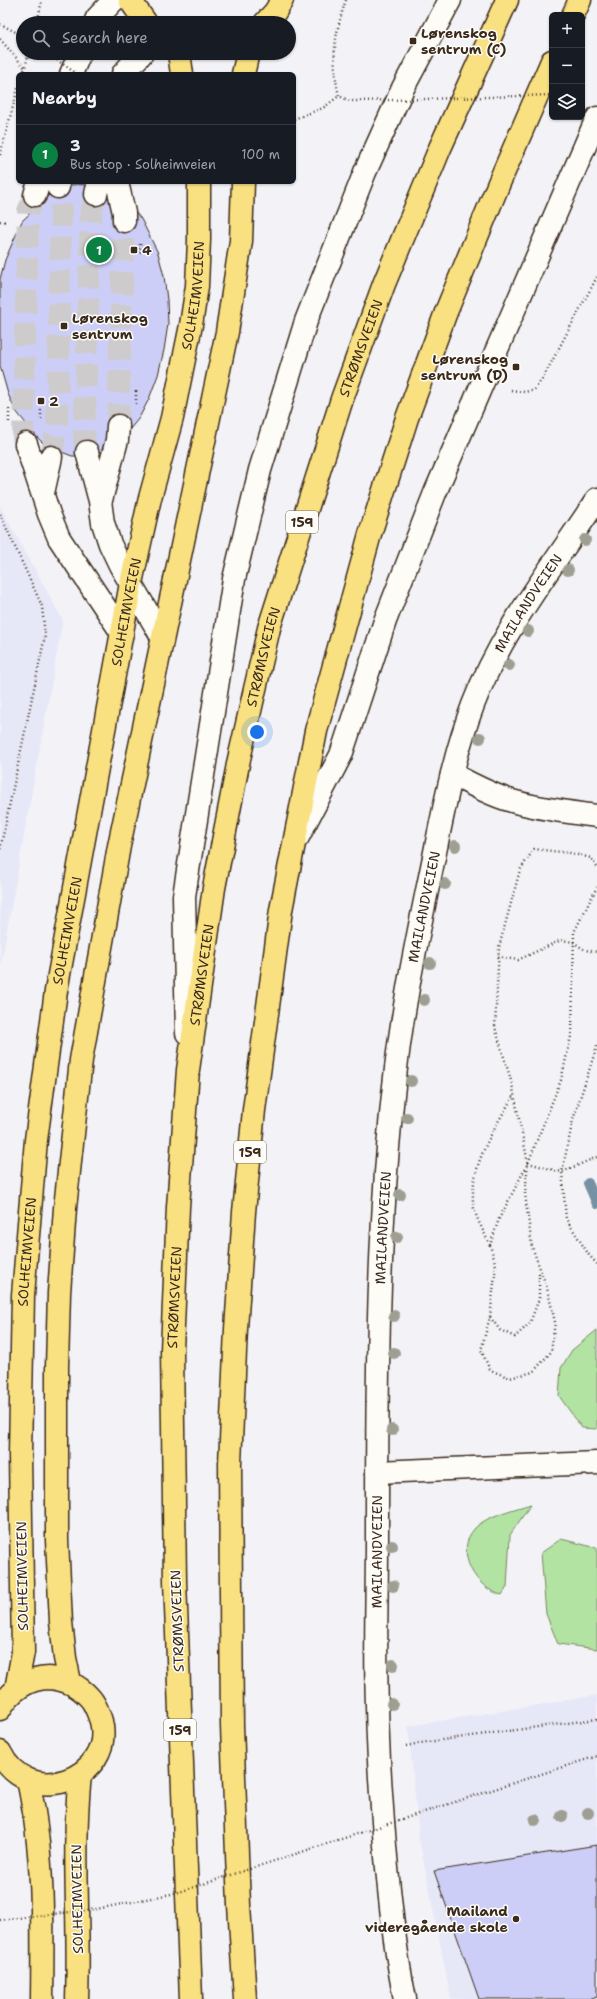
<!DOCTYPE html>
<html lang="en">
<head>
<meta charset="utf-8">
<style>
  :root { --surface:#171b24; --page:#242831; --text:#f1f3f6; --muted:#9ea1a6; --line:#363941; --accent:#0b8043 }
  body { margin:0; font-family:"Shantell Sans",sans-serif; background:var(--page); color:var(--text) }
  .controls { position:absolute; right:12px; top:12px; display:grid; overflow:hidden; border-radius:6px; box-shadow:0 1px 3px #0004 }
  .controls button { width:36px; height:36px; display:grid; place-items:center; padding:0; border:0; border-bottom:1px solid var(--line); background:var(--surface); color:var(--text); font:20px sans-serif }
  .you { position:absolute; left:257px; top:732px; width:14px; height:14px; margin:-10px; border:3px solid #fff; border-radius:50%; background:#1a73e8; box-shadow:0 0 0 6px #1a73e833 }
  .badge { display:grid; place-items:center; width:26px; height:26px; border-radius:50%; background:var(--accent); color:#fff; font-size:13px; font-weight:700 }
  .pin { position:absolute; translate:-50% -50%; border:2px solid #fff; box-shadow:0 1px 4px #0006 }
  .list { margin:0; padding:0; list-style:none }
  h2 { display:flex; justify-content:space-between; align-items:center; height:52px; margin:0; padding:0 16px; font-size:17px }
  h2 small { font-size:13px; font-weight:400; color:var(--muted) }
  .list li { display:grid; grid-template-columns:26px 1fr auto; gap:12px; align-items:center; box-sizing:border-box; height:60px; padding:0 16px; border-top:1px solid var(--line) }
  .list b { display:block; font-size:15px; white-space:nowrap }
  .list p { margin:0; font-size:13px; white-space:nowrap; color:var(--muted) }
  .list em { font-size:13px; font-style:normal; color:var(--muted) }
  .icon { flex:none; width:22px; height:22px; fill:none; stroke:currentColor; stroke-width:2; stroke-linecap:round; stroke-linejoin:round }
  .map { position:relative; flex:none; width:597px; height:1999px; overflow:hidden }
  .search { position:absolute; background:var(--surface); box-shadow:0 1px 3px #0004; left:16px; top:16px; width:280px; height:44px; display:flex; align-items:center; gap:10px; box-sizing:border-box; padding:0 14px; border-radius:22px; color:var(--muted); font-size:15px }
  .panel { position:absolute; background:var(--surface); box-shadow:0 1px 3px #0004; left:16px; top:72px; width:280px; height:112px; border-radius:6px }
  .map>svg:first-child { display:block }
</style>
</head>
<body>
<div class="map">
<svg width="597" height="1999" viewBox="0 0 597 1999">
  <rect width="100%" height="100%" fill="#f3f3f7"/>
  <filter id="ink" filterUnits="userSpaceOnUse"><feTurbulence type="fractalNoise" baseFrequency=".025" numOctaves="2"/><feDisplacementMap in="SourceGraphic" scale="8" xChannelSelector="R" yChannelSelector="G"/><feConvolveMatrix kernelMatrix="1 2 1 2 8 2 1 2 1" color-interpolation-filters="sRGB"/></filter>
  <g filter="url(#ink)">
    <path fill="#e7e8f7" d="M0,506L63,620L0,970Z
      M597,1695V1999H451L419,1839L408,1726Z"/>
    <path fill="#b3e3a3" stroke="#778660" d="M597,1330V1429L582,1428L559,1396L561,1368L572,1350Z
      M531,1504L510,1535L507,1587L502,1595C476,1589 453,1552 475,1528C486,1516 515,1509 531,1504Z
      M561,1539L597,1548V1649L558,1644L546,1614L541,1553Z"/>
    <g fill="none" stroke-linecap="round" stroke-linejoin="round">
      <path stroke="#7591a3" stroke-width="10" d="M588,1183L597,1204"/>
    </g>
    <path fill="#cccef7" stroke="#3b2a1e" d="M76,184L99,186L127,202L141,219L158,253L164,276L167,300L168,324L164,350L158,375L149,399L139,418L125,435L112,446L100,452L86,456H72L46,446L37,437L15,410L8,394L0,366V279L5,260L22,221L50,194L62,188Z
      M597,1845V1997L591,1999H479L434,1871Z"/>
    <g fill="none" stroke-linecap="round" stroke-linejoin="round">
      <path stroke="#cecbcc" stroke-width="22" stroke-dasharray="22 11" stroke-linecap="butt" d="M118,426L124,221
        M26,444L23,437L28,211L35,195
        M87,452L84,440L91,212L96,194
        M51,457L57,427L61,211L58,187"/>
      <defs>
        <g id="minor">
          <path d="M95,23L97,18L114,0"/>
          <path d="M71,74L80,53"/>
          <path d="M123,74L142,53"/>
          <path d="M57,182L58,187"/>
          <path d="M117,182L124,213V221"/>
          <path d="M96,194L99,182"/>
          <path d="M35,195L39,182"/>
          <path d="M26,444L49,514L59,538L122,633"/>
          <path d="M87,452L100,501L103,523L110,544L120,565L162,637"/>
          <path d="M43,493L51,457"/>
          <path d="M101,500L117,440L118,426"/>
          <path d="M452,774C471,784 491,795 512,801C539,809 569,812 597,816"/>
          <path d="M298,837L341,755L385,621L435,493L597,118"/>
          <path d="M187,1033L184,896L234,579L260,470L306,321L365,172L403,88L450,0"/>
          <path d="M377,1472L597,1463"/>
          <path id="s1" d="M405,1999C396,1956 391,1912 387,1868C382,1814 378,1760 377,1705C375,1651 377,1597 377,1542C377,1387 377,1231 395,1077C402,1013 415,949 428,886C441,825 451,763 473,705C502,629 553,567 597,499"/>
        </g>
        <g id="major">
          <path d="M130,0L146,23"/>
          <path d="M265,23L275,12L282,0"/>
          <path d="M179,53L182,74"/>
          <path d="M243,74L248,53"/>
          <path d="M70,1682L65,1658L61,1622L57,1540V1367L59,1293L65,1208L81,1060L119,846L227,332L241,241L243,182"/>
          <path id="s2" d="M16,1689L23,1652L20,1455L23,1295L36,1140L56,991L131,583L150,498L172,418L191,325L197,286L199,240V182"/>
          <path d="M0,1709C10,1691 28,1678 49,1678C65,1679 78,1685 89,1697C95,1703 98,1712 101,1721C115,1779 28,1811 0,1752"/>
          <path d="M28,1780C44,1852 43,1926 42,1999"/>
          <path d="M77,1999C80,1924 72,1849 80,1775"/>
        </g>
        <g id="highway">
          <path d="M573,15L580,0"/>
          <path id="s3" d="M191,1999L175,1581L172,1350L178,1207L188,1070L214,888L239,759L269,628L342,399L384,284L440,148L507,0"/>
          <path d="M245,1999L239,1905L232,1726L230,1463L236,1329L244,1212L254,1110L281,910L316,731L370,534L407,418L446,312L499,183L552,61"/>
        </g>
      </defs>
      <use href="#minor" stroke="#3b2a1e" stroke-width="25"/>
      <use href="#major" stroke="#3b2a1e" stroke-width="25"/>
      <use href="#highway" stroke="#3b2a1e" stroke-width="25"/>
      <path stroke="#3b2a1e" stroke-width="2.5" stroke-dasharray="1 3" stroke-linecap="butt" d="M346,0C334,35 331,60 339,96L350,101H360
        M37,23L42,0
        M0,24L23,36
        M0,39L25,68
        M23,74L29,53
        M294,119L323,108L339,96
        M0,155L18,88
        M0,221L7,222
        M140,244V253
        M511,390L524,392L534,390L543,378L597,277
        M136,404V391
        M41,410V420
        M9,422V409
        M0,514L42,606L45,636L0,850
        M597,867L591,858L570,853L534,849L520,870L499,947L495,1027L512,1084L528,1163L525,1194L532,1247L547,1288L555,1322L551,1352L533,1372L510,1378L490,1370L481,1350L490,1317L496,1266L490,1245L499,1219L528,1163L561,1080L572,1032L574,932L597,887
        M498,957L518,960L561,940L573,942L585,950L597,952
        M597,1046L573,1120L562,1172L566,1219L589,1255L597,1264
        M528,1163L562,1172L597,1157
        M490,1245C485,1234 473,1213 473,1202C471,1163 495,1127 514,1095
        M490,1317L500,1330L515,1337L530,1323L539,1299V1273
        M406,1746L420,1743L597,1719
        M504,1786L597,1756"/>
      <use href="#minor" stroke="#fdfcf7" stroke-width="22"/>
      <use href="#major" stroke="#f9e181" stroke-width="22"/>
      <use href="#highway" stroke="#f9e181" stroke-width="22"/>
      <path stroke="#3b2a1e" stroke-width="2.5" stroke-dasharray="1 3" stroke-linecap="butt" d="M47,53L77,74
        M360,101L552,95
        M0,1920L97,1909L176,1893L504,1786"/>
    </g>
    <g fill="#9e9e92">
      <circle cx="585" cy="540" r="6"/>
      <circle cx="568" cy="570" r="6"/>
      <circle cx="528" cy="631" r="6"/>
      <circle cx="509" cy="665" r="6"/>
      <circle cx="480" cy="738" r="6"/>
      <circle cx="455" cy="846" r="6"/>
      <circle cx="445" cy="884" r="6"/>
      <circle cx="430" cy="963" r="6"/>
      <circle cx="424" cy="1000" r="6"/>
      <circle cx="411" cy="1081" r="6"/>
      <circle cx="407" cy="1118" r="6"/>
      <circle cx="400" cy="1195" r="6"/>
      <circle cx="397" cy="1237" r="6"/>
      <circle cx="394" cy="1316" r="6"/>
      <circle cx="394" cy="1353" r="6"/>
      <circle cx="392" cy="1430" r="6"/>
      <circle cx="392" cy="1546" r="6"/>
      <circle cx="393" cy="1586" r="6"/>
      <circle cx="393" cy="1665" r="6"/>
      <circle cx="392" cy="1704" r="6"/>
      <circle cx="588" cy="1813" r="6"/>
      <circle cx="562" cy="1816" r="6"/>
      <circle cx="535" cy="1820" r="6"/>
    </g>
  </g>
  <g fill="#3b2a1e" stroke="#fdfcf7" stroke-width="1.5">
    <rect x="409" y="37" width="8" height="8" rx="2"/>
    <rect x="130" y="246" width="8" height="8" rx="2"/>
    <rect x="60" y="322" width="8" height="8" rx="2"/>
    <rect x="512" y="363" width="8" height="8" rx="2"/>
    <rect x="37" y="397" width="8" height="8" rx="2"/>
    <circle cx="516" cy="1919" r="4"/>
  </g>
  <g text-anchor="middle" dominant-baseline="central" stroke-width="3" stroke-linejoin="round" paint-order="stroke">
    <g fill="#fdfcf7" stroke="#75695f" stroke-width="1">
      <rect x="286" y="511" width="32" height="22" rx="3"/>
      <rect x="234" y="1141" width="32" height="22" rx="3"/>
      <rect x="164" y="1719" width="32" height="22" rx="3"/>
    </g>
    <g font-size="13" font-weight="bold" fill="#3b2a1e">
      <text x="302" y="522">159</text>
      <text x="250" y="1152">159</text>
      <text x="180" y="1730">159</text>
    </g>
    <g font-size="14" font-weight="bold" fill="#3b2a1e" stroke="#fdfcf7" text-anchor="start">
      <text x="421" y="33">Lørenskog<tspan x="421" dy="16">sentrum (C)</tspan></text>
      <text x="142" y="250">4</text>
      <text x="72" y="318">Lørenskog<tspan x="72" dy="16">sentrum</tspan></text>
      <text x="508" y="359" text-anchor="end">Lørenskog<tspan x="508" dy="16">sentrum (D)</tspan></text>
      <text x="49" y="401">2</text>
      <text x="508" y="1911" text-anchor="end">Mailand<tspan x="508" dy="16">videregående skole</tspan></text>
    </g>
    <g font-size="14" fill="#3b2a1e" stroke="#fdfcf7">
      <text stroke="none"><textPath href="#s2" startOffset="1410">SOLHEIMVEIEN</textPath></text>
      <text stroke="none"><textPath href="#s3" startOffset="1674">STRØMSVEIEN</textPath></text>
      <text stroke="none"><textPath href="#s1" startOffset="1421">MAILANDVEIEN</textPath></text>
      <text stroke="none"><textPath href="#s2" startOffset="1086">SOLHEIMVEIEN</textPath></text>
      <text stroke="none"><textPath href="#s3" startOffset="1350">STRØMSVEIEN</textPath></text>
      <text stroke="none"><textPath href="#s1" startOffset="1097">MAILANDVEIEN</textPath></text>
      <text stroke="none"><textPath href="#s2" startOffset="762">SOLHEIMVEIEN</textPath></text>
      <text stroke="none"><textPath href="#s3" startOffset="1026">STRØMSVEIEN</textPath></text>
      <text stroke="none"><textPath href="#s1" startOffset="773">MAILANDVEIEN</textPath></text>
      <text stroke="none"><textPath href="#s2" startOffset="438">SOLHEIMVEIEN</textPath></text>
      <text stroke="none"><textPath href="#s3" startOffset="702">STRØMSVEIEN</textPath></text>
      <text stroke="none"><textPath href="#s1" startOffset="449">MAILANDVEIEN</textPath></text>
      <text transform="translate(22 1576) rotate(-91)">SOLHEIMVEIEN</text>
      <text transform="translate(177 1621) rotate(-92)">STRØMSVEIEN</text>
      <text transform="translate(77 1899) rotate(-91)">SOLHEIMVEIEN</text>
    </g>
  </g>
</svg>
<div class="controls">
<button>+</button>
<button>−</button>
<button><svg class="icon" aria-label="layers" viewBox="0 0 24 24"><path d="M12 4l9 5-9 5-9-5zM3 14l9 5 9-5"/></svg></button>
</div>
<div class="you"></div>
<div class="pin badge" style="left:99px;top:250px">1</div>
<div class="search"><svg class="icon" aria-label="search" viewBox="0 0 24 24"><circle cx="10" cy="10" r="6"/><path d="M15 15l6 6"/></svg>Search here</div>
<section class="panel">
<h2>Nearby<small></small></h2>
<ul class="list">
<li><span class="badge">1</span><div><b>3</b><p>Bus stop · Solheimveien</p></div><em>100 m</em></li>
</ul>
</section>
</div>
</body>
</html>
